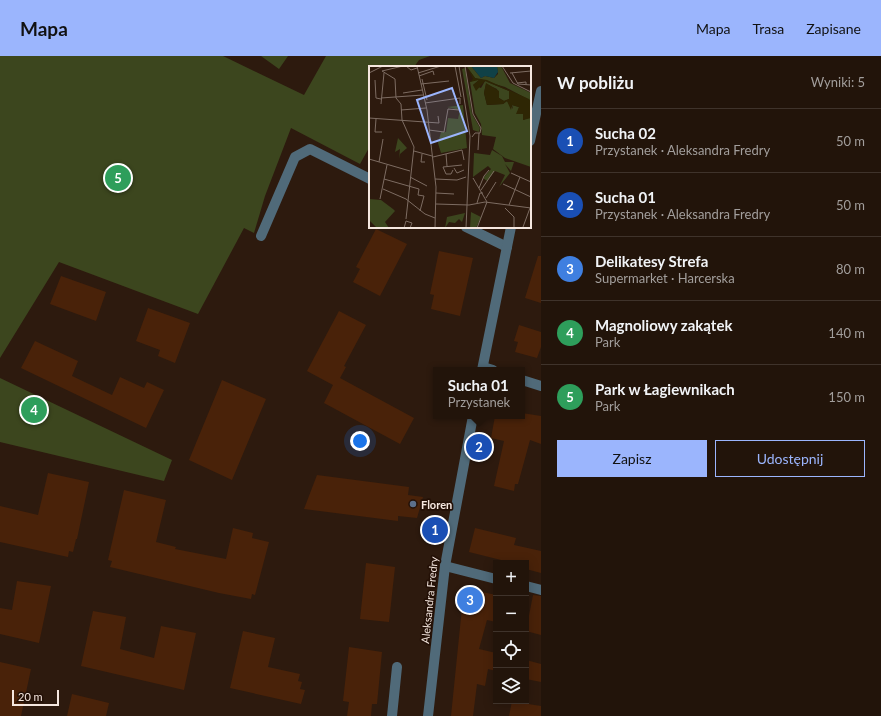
<!DOCTYPE html>
<html lang="pl">
<head>
<meta charset="utf-8">
<style>
  :root { --surface:#22140a; --page:#2e2118; --text:#f1f3f6; --muted:#a29e9c; --line:#3f332b; --accent:#9bb5fd }
  body { margin:0; font-family:Lato,sans-serif; background:var(--page); color:var(--text) }
  .controls { position:absolute; right:12px; bottom:12px; display:grid; overflow:hidden; border-radius:0px; box-shadow:0 2px 10px #0003 }
  .controls button { width:36px; height:36px; display:grid; place-items:center; padding:0; border:0; border-bottom:1px solid var(--line); background:var(--surface); color:var(--text); font:20px sans-serif }
  .scale { position:absolute; left:12px; bottom:10px; width:47px; box-sizing:border-box; padding-left:4px; border:2px solid #f5e7df; border-top:0; font-size:11px; line-height:14px; white-space:nowrap; color:#f5e7df; -webkit-text-stroke:3px #231006; paint-order:stroke }
  .you { position:absolute; left:360px; top:385px; width:14px; height:14px; margin:-10px; border:3px solid #fff; border-radius:50%; background:#1a73e8; box-shadow:0 0 0 6px #1a73e833 }
  .badge { display:grid; place-items:center; width:26px; height:26px; border-radius:50%; background:var(--accent); color:#fff; font-size:13px; font-weight:700 }
  .pin { position:absolute; translate:-50% -50%; border:2px solid #fff; box-shadow:0 1px 4px #0006 }
  .popup { position:absolute; left:433px; top:311px; width:92px; height:52px; box-sizing:border-box; display:grid; place-content:center; border-radius:0px; background:var(--surface); filter:drop-shadow(0 1px 3px #0005); font-size:13px; white-space:nowrap; color:var(--muted) }
  .popup b { font-size:15px; color:var(--text) }
  .popup::after { content:''; position:absolute; left:50%; top:100%; margin-left:-8px; border:8px solid transparent; border-top-color:var(--surface) }
  .list { margin:0; padding:0; list-style:none }
  h2 { display:flex; justify-content:space-between; align-items:center; height:52px; margin:0; padding:0 16px; font-size:17px }
  h2 small { font-size:13px; font-weight:400; color:var(--muted) }
  .list li { display:grid; grid-template-columns:26px 1fr auto; gap:12px; align-items:center; box-sizing:border-box; height:64px; padding:0 16px; border-top:1px solid var(--line) }
  .list b { display:block; font-size:15px; white-space:nowrap }
  .list p { margin:0; font-size:13px; white-space:nowrap; color:var(--muted) }
  .list em { font-size:13px; font-style:normal; color:var(--muted) }
  .actions { display:flex; gap:8px; padding:12px 16px }
  .actions a { flex:1; padding:9px 0; border:1px solid var(--accent); border-radius:0px; text-align:center; font-size:14px; color:var(--accent) }
  .actions .main { background:var(--accent); color:#111 }
  .icon { flex:none; width:22px; height:22px; fill:none; stroke:currentColor; stroke-width:2; stroke-linecap:round; stroke-linejoin:round }
  .map { position:relative; flex:none; width:541px; height:660px; overflow:hidden }
  header { display:flex; align-items:center; gap:24px; box-sizing:border-box; height:56px; padding:0 20px; background:var(--accent); color:#111 }
  header strong { font-size:19px }
  nav { display:flex; gap:22px; margin-inline-start:auto; font-size:14px }
  main { display:flex }
  aside { flex:1; background:var(--surface) }
  .map>svg:first-child { display:block }
</style>
</head>
<body>
<header>
<strong>Mapa</strong>
<nav><a>Mapa</a><a>Trasa</a><a>Zapisane</a></nav>
</header>
<main>
<div class="map">
<svg width="541" height="660" viewBox="0 0 541 660">
  <rect width="100%" height="100%" fill="#2d1a0e"/>
  <path fill="#3c461e" d="M0,0H223L304,39L326,0H430L419,4L414,11H370V90L360,108L291,72L265,140L254,177L244,172L198,258L59,206L0,302Z
    M261,0H288L279,13Z
    M0,322L172,404L164,425L0,386Z"/>
  <path fill="#492209" d="M376,173L407,188L380,240L353,226L360,213L356,211Z
    M439,195L473,202L460,260L431,253L434,239L430,238Z
    M538,200H541V247L525,242Z
    M61,220L106,236L96,265L50,248Z
    M148,252L190,267L175,307L158,300L160,294L136,285Z
    M339,255L366,269L344,310L346,311L340,322L414,362L400,388L324,347L333,329L307,315Z
    M519,269L541,276V291L537,302L515,296L518,286L514,285Z
    M35,285L78,305L72,320L112,339L120,321L144,332L147,326L164,334L146,372L21,312Z
    M222,324L266,343L232,424L189,404Z
    M522,357L541,360V388L530,384L518,428H515L514,435L494,430L504,385L491,382L495,360H522Z
    M48,417L89,426L77,483H76L73,496L69,495L68,501L0,486V450L38,459Z
    M317,419L409,431L408,439L423,441L417,462L398,460V465L304,453Z
    M124,434L166,444L156,486L176,491L175,493L226,503L233,472L253,477L252,482L269,486L255,539L252,538L251,543L219,537L110,511L112,505L108,504Z
    M475,472L516,482L514,489L541,495V517L526,513V507H513L469,496Z
    M366,507L395,511L389,566L360,563Z
    M17,525L51,530L39,587L0,578V552L12,554Z
    M464,532L496,539V566L487,564L479,593L496,597V615L488,613L485,630L477,628L473,660H451Z
    M533,539L541,540V579L526,575Z
    M93,555L126,561L120,593L154,602L161,570L196,577L184,634L81,610Z
    M243,575L275,582L268,611L300,618L298,625L302,626L300,633L305,634L301,648L230,632Z
    M349,591L382,596L377,648H372L371,660H347L349,646L343,645Z
    M526,604L541,608V626L526,623Z
    M0,606L31,613L21,660H0Z
    M72,638L109,647L106,660H67Z
    M512,645H528V648L541,650V660H509Z"/>
  <g fill="none" stroke-linecap="round" stroke-linejoin="round">
    <path stroke="#506a79" stroke-width="10" d="M466,171L507,191
      M261,180L295,101L310,93L370,123
      M483,311L493,314
      M522,324L541,330
      M445,510L496,523
      M526,530L541,534
      M392,660L397,611"/>
    <path stroke="#506a79" stroke-width="10" d="M530,85L541,35
      M482,314L511,171
      M428,660L445,510L473,360"/>
  </g>
  <circle fill="#5c6f8a" stroke="#231006" stroke-width="1.5" cx="413" cy="448" r="4"/>
  <g text-anchor="middle" dominant-baseline="central" stroke-width="3.5" stroke-linejoin="round" paint-order="stroke">
    <g font-size="11" font-weight="bold" fill="#f5e7df" stroke="#231006" text-anchor="start">
      <text x="421" y="448">Floren</text>
    </g>
    <g font-size="11" fill="#f5e7df" stroke="#231006">
      <text transform="translate(429 544) rotate(-84)">Aleksandra Fredry</text>
    </g>
  </g>
  <g transform="translate(369 10)">
    <rect width="162" height="162" fill="#2d1a0e"/>
    <path d="M102,0L112,12L116,10L125,12L129,8L128,0H132L141,17L162,27V35L136,21L106,12L98,1ZM96,2L103,48L111,62L110,66L104,64L93,3ZM106,14H110L104,19L112,22L116,15L140,25V33L135,35L130,32L128,23L117,18L115,27L118,39L134,38L138,35L144,43L143,39L150,41L149,48H154V54L162,51V101L136,92L124,83L127,71L113,69L112,58L106,47L101,16ZM94,39L98,82L72,87L69,77L72,66H77L79,52L89,53L91,44L78,41ZM29,72L38,82L31,88L30,93L31,83L26,86ZM123,84L133,90L136,96H145L142,105L136,98L141,107L130,121L136,109L126,105L118,115L114,112L122,103L119,100L104,111L105,87L121,89ZM0,133L12,134L24,143L26,145L16,156L20,162H8L0,154ZM102,146L112,151L107,162H101ZM96,147L93,156L90,153L86,157L80,156L76,162L78,151Z" fill="#3c461e"/>
    <path d="M98,1L106,12L118,14L160,33L162,35V52L154,54V48H147L150,41L143,39L142,44L138,35L134,38L118,39L115,27L117,17L130,25V32L135,35L140,33V25L116,15L107,25L104,19L110,14L101,16L104,13Z" fill="#2e2604"/>
    <path d="M102,0H128L129,6L125,12L116,10L112,12Z" fill="#104147"/>
    <path fill="none" stroke="#7d6c62" stroke-width="1" d="M37,0L42,4L48,2M48,0L58,44L67,121L66,162M86,0L92,31M90,0L101,70L97,162M96,0L104,48L112,62L111,67H106L103,71M133,0L144,17L162,26M13,5L26,13L27,32L32,38L33,54L45,81L37,153M13,5L34,0M0,7L14,0M49,7L72,0M141,7L162,5M143,7L149,18L162,19M50,10L64,5L65,9M53,13L58,34M6,14L7,32L12,33M148,17L157,16V19M52,18L80,15M34,27L53,24M12,32L54,29M56,37L91,32V38M12,38L15,7M32,44L57,42M0,52L70,57L69,50M7,53L6,66H13M60,64L75,66L79,43L90,44M109,84L110,67M45,85L63,90M53,88L52,96H56M77,88L78,100M64,91L93,84L95,94M0,93L41,105M10,96L14,73M85,102L88,107L95,104M84,104L82,108H77L74,101L93,99M142,107L162,116M41,111L58,120M104,112L118,136M15,113L50,123L49,129L55,130L51,145M66,113L88,114L97,111M134,118L162,131M110,122L115,110L120,104M14,123L37,133L56,148L66,152M112,124L125,105M67,127L85,128M117,132L127,116M11,133L18,99M108,137L111,127H114M67,138L100,139L116,136L162,142M140,139L151,111M136,142L145,151V162M154,161L161,142M35,162L37,155L43,157L41,162M108,162L118,136"/>
    <path fill="#9bb5fd" fill-opacity="0.15" stroke="#9bb5fd" stroke-width="2" d="M83,22L98,65L62,77L48,34Z"/>
    <rect width="162" height="162" fill="none" stroke="#f5e7df" stroke-width="2"/>
  </g>
</svg>
<div class="controls">
<button>+</button>
<button>−</button>
<button><svg class="icon" aria-label="locate" viewBox="0 0 24 24"><circle cx="12" cy="12" r="6"/><path d="M12 2v4M12 18v4M2 12h4M18 12h4"/></svg></button>
<button><svg class="icon" aria-label="layers" viewBox="0 0 24 24"><path d="M12 4l9 5-9 5-9-5zM3 14l9 5 9-5"/></svg></button>
</div>
<div class="scale">20 m</div>
<div class="you"></div>
<div class="pin badge" style="left:435px;top:474px;background:#1a4fb4">1</div>
<div class="pin badge" style="left:479px;top:391px;background:#1a4fb4">2</div>
<div class="popup"><b>Sucha 01</b>Przystanek</div>
<div class="pin badge" style="left:470px;top:544px;background:#3f7fe0">3</div>
<div class="pin badge" style="left:34px;top:354px;background:#2e9e5b">4</div>
<div class="pin badge" style="left:118px;top:122px;background:#2e9e5b">5</div>
</div>
<aside>
<h2>W pobliżu<small>Wyniki: 5</small></h2>
<ul class="list">
<li><span class="badge" style="background:#1a4fb4">1</span><div><b>Sucha 02</b><p>Przystanek · Aleksandra Fredry</p></div><em>50 m</em></li>
<li><span class="badge" style="background:#1a4fb4">2</span><div><b>Sucha 01</b><p>Przystanek · Aleksandra Fredry</p></div><em>50 m</em></li>
<li><span class="badge" style="background:#3f7fe0">3</span><div><b>Delikatesy Strefa</b><p>Supermarket · Harcerska</p></div><em>80 m</em></li>
<li><span class="badge" style="background:#2e9e5b">4</span><div><b>Magnoliowy zakątek</b><p>Park</p></div><em>140 m</em></li>
<li><span class="badge" style="background:#2e9e5b">5</span><div><b>Park w Łagiewnikach</b><p>Park</p></div><em>150 m</em></li>
</ul>
<div class="actions"><a class="main">Zapisz</a><a>Udostępnij</a></div>
</aside>
</main>
</body>
</html>
